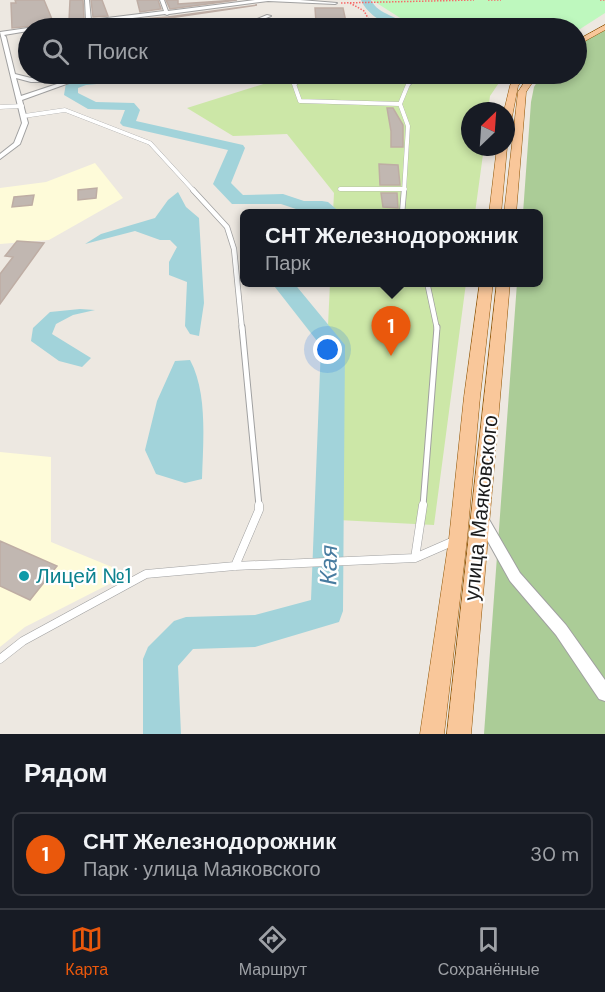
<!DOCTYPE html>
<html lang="ru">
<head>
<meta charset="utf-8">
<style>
  :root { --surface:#171b24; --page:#242831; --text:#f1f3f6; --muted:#9ea1a6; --line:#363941; --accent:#ea580c }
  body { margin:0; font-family:"DM Sans",sans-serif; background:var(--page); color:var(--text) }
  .compass { position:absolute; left:461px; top:102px; width:54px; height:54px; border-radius:50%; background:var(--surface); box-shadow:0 3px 9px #0003; rotate:25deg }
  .you { position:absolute; left:328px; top:350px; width:21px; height:21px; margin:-15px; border:4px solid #fff; border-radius:50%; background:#1a73e8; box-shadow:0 0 0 9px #1a73e833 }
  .badge { display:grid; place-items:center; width:39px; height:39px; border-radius:50%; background:var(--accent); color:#fff; font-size:20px; font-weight:700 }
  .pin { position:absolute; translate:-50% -50px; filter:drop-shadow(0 2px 3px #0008) }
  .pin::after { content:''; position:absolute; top:32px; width:21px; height:18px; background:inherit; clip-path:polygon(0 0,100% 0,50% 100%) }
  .popup { position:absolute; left:240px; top:209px; width:303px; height:78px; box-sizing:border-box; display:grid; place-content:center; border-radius:9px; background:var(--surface); filter:drop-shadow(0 2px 4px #0005); font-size:20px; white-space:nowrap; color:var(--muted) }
  .popup b { font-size:22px; color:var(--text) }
  .popup::after { content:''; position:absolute; left:50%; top:100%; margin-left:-12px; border:12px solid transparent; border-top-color:var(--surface) }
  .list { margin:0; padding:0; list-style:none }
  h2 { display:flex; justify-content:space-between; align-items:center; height:78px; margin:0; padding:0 24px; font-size:26px }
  h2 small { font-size:20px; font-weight:400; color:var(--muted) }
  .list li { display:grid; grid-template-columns:39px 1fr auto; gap:18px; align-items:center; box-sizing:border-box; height:84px; margin:0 12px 12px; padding:0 12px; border:2px solid var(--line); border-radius:9px }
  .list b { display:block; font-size:22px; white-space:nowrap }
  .list p { margin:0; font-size:20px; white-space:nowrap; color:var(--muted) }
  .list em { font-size:20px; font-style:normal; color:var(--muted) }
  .icon { flex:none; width:33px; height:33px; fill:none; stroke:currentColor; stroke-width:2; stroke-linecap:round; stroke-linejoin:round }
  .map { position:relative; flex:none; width:605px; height:734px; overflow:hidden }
  .search { position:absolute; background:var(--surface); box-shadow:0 3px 9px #0003; left:18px; right:18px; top:18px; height:66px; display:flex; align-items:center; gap:15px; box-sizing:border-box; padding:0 21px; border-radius:33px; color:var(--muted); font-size:22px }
  .sheet { height:174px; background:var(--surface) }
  nav { display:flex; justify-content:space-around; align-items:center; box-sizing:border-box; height:84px; border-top:2px solid var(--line); background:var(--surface); font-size:16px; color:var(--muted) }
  nav a { display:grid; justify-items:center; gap:3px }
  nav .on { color:var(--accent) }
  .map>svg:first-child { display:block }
</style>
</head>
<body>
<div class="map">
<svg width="605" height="734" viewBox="0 0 605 734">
  <rect width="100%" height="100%" fill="#ede8e1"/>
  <path fill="#fefbd9" d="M95,163L123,198L49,240L0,244V188L46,182Z
    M0,452L51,457V542L129,574L25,627L0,647Z"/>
  <path fill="#cce7a7" d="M295,74H505L490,96L488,111H470V147H484L475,213H333L334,193L287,134L233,136L187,108Z
    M330,283H466L434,525L319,519Z"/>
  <path fill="#abcc97" d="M605,29V734H484L517,283L538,282V214L523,213L531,102L534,87L542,74H576L577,46Z"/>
  <path fill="#bef8be" d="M372,0H605V13L577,31L416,28Z"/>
  <path fill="#a2d3da" d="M178,192L186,207L199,218L204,303L199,336L190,334L185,326L187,282L169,275V262L177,247L170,240H160L135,231L85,244L101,234L155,218L168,200Z
    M80,309L95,310L73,315L56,324L52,334L91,358L82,367L59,361L31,341L33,328L50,312Z
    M190,360C208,393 203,443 202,479L185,483L156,474L145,450L157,401L175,361Z"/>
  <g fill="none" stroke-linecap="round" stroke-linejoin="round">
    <path fill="#a2d3da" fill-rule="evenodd" d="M361,0H371C379,16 399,15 410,28C393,30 368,17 361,0Z
      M122,74H168L161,78L86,85L78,88V93L96,102L134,103L140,110L136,121L243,145L245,148L231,183L243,195L283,194L304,201H322L328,202L342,214L302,211L281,204H232L213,184L228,150L123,126L120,123L125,110L88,109L64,95L66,83L83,77Z
      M271,282H293L345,345L343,611L339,622L255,647L193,649L178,666L181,734H143V659L148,647L174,621L186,617L255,615L311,600L321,346Z"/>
  </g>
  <path fill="#c1b7b1" stroke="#beada4" stroke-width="1.5" d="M15,0H44L54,24L12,28L11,3H16Z
    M70,0H83L84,19L69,21Z
    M91,0H102L108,16L93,17Z
    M137,0H158L161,9L140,12Z
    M166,0H178V4L237,0L170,9Z
    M257,5L143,22L142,19L168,17Z
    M315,8H343L346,22H316Z
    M387,108H393L403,125V147H391V131Z
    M379,164L398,165L400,185H380Z
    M97,188L96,198L78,200V190Z
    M381,193H397L398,208L383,207Z
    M34,195L32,205L12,207L14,197Z
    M17,241L44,243L0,304V274L13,257L5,256Z
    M0,541L57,566L30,600L0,586Z"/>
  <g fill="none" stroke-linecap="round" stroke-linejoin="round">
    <defs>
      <path id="service-far4" d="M292,28L365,25
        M294,84L316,74
        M409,84L419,74"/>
      <path id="service-far3" d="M297,82L294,84L300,101L400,104
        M0,107L22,106
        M24,116L65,110L150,143L194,191
        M340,189H405
        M404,191L408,126L400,104L409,82"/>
      <path id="service-far2" d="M193,190L227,227L234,249L242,329
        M402,214L404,190
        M427,282L437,329"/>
      <path id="service-far1" d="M242,327L259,506
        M423,506L437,327"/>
      <path id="service" d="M415,558L423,505
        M235,566L259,510V505
        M0,659L23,641L146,574L235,566L415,558L454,541"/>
      <path id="minor" d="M85,0H89L91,20L164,11L160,0H164L168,11L255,0H300L337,3L335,4L268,1L169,14L167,15L165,14L51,28H40L86,21Z
        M267,15L271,16L241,28H235Z
        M28,28V31L4,35L6,37L15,74L31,78H58L61,80L58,82H31L16,78L21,96L87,74H94L22,100L28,123L20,144L0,159V154L14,143L22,123L0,32Z
        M482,514L487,516L520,573L566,625L605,680V701L599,699L556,635L510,581L476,520L477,516Z"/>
      <path id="primary" d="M605,25V30L576,46V41Z
        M518,74L525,76L518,86L511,122L506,125V111H504L510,86Z
        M530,74H538L526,92L516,214H504L518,92Z
        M506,146L507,147L501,214H489L497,147Z
        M480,282H493L480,397L467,539L444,734H420L449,539L464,397Z
        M497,282H510L471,734H447Z"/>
    </defs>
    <use href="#service-far4" stroke="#a0a0a0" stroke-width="4"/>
    <use href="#service-far3" stroke="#a0a0a0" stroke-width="4.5"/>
    <use href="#service-far2" stroke="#a0a0a0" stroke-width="6"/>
    <use href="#service-far1" stroke="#a0a0a0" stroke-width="7"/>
    <use href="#service" stroke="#a0a0a0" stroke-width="9"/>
    <use href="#minor" stroke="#a0a0a0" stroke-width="2"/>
    <use href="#primary" stroke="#905403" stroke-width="1"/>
    <path stroke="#f66a69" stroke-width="1.5" stroke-dasharray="1.5 1.5" stroke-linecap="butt" d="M488,0H501
      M600,0H605
      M341,3L474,0
      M350,3L364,11L368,18"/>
    <use href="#service-far4" stroke="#fff" stroke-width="3"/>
    <use href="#service-far3" stroke="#fff" stroke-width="4"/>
    <use href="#service-far2" stroke="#fff" stroke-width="4.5"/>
    <use href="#service-far1" stroke="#fff" stroke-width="5"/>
    <use href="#service" stroke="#fff" stroke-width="8"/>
    <use href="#minor" fill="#fff" fill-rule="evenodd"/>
    <use href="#primary" fill="#f9c79a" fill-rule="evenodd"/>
  </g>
  <circle fill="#0f9aa8" stroke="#fff" stroke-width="2" cx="24" cy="576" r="6"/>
  <g text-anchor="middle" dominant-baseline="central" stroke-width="4.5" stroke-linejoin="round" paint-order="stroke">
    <g font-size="21" fill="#1c1c1c" stroke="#fff">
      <text transform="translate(481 508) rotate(-84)">улица Маяковского</text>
    </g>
    <g font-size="21" fill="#0d838f" stroke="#fff" text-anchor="start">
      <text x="36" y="576">Лицей №1</text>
    </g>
    <g font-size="24" font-style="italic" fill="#487ca0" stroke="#fff">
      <text transform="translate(328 565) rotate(-89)">Кая</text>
    </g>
  </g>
</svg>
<svg class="compass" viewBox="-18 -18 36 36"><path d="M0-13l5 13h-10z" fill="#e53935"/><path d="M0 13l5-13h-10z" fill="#9ea1a6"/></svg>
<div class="you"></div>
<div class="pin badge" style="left:391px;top:356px">1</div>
<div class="popup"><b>СНТ Железнодорожник</b>Парк</div>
<div class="search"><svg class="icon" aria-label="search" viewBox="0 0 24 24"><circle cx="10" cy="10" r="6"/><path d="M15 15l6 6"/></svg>Поиск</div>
</div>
<section class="sheet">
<h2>Рядом<small></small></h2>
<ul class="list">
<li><span class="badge">1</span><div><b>СНТ Железнодорожник</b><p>Парк · улица Маяковского</p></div><em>30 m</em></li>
</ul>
</section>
<nav>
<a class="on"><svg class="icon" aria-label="map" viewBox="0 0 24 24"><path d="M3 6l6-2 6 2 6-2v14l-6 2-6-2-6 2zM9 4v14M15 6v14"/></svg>Карта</a>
<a><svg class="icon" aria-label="directions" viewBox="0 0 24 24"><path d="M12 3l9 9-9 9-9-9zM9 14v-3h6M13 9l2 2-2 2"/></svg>Маршрут</a>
<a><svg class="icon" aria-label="saved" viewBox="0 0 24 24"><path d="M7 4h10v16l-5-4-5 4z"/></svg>Сохранённые</a>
</nav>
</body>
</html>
